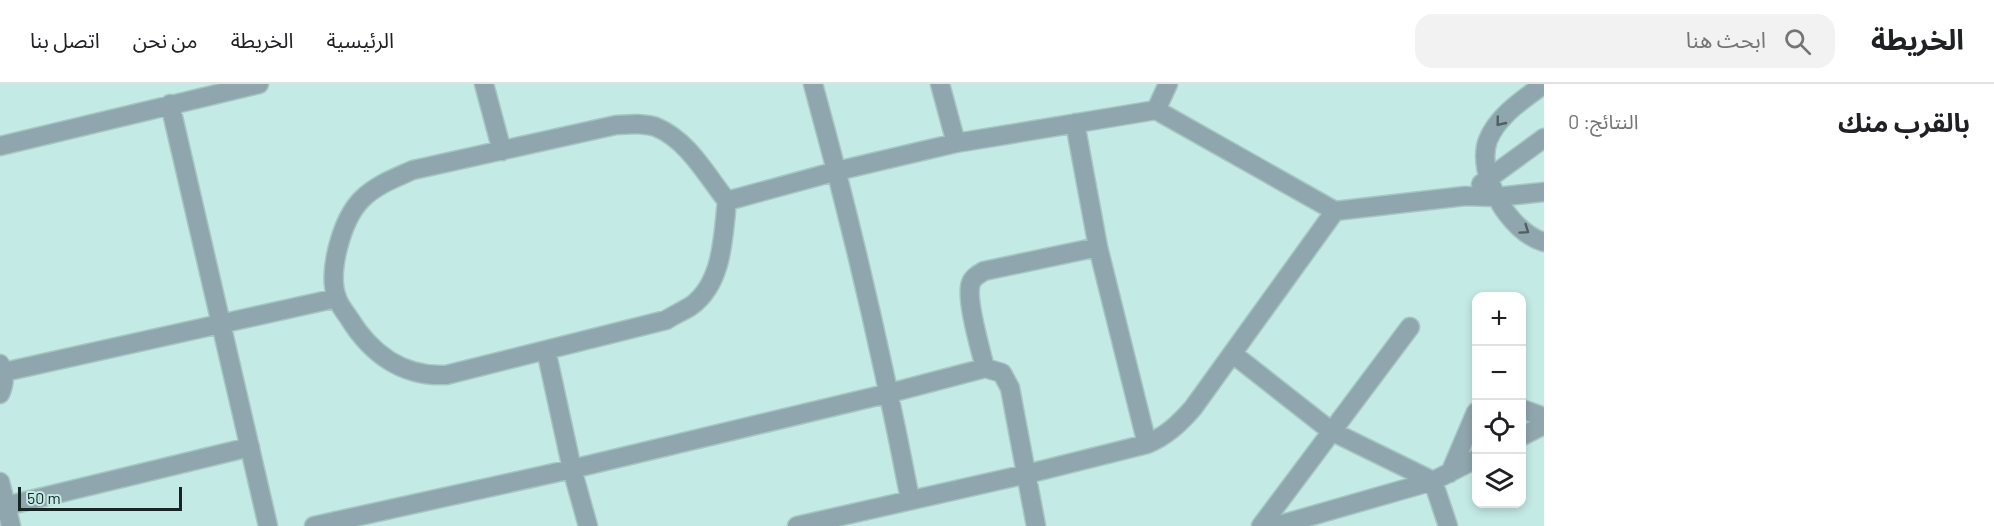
<!DOCTYPE html>
<html lang="ar">
<head>
<meta charset="utf-8">
<style>
  :root { --surface:#fff; --page:#f2f2f2; --text:#202124; --muted:#757577; --line:#e0e0e0 }
  body { margin:0; font-family:Barlow,"Noto Sans Arabic",sans-serif; background:var(--page); color:var(--text); direction:rtl }
  .controls { position:absolute; right:18px; bottom:18px; display:grid; overflow:hidden; border-radius:12px; box-shadow:0 3px 9px #0003 }
  .controls button { width:54px; height:54px; display:grid; place-items:center; padding:0; border:0; border-bottom:2px solid var(--line); background:var(--surface); color:var(--text); font:30px sans-serif }
  .scale { position:absolute; left:18px; bottom:15px; width:164px; box-sizing:border-box; padding-left:6px; border:3px solid #172624; border-top:0; font-size:16px; line-height:21px; white-space:nowrap; color:#172624; -webkit-text-stroke:4px #c4eae5; paint-order:stroke }
  .list { margin:0; padding:0; list-style:none }
  h2 { display:flex; justify-content:space-between; align-items:center; height:78px; margin:0; padding:0 24px; font-size:26px }
  h2 small { font-size:20px; font-weight:400; color:var(--muted) }
  .icon { flex:none; width:33px; height:33px; fill:none; stroke:currentColor; stroke-width:2; stroke-linecap:round; stroke-linejoin:round }
  .map { position:relative; flex:none; width:1544px; height:442px; overflow:hidden; direction:ltr }
  header { display:flex; align-items:center; gap:36px; box-sizing:border-box; height:84px; padding:0 30px; background:var(--surface); border-bottom:2px solid var(--line) }
  header strong { font-size:28px }
  nav { display:flex; gap:33px; margin-inline-start:auto; font-size:21px }
  .search { width:420px; height:54px; background:var(--page); display:flex; align-items:center; gap:15px; box-sizing:border-box; padding:0 21px; border-radius:18px; color:var(--muted); font-size:22px }
  main { display:flex }
  aside { flex:1; background:var(--surface) }
  .map>svg:first-child { display:block }
</style>
</head>
<body>
<header>
<strong>الخريطة</strong>
<div class="search"><svg class="icon" aria-label="search" viewBox="0 0 24 24"><circle cx="10" cy="10" r="6"/><path d="M15 15l6 6"/></svg>ابحث هنا</div>
<nav><a>الرئيسية</a><a>الخريطة</a><a>من نحن</a><a>اتصل بنا</a></nav>
</header>
<main>
<aside>
<h2>بالقرب منك<small>النتائج: 0</small></h2>
<ul class="list">
</ul>
</aside>
<div class="map">
<svg width="1544" height="442" viewBox="0 0 1544 442">
  <rect width="100%" height="100%" fill="#c4eae5"/>
  <g fill="none" stroke-linecap="round" stroke-linejoin="round">
    <defs>
      <path id="minor" d="M484,0L502,67
        M813,0C851,137 883,275 910,415
        M940,0L956,59
        M1544,0C1524,15 1498,31 1488,56C1475,90 1510,149 1544,158
        M170,20L268,442
        M1156,26L1168,0
        M1075,39L1098,163L1147,360
        M638,40C644,41 651,41 656,43C688,56 707,92 727,117C723,153 723,199 691,222C683,227 674,231 666,236L446,291C403,293 371,270 349,234C345,228 339,221 337,214C327,188 342,135 362,115C376,101 395,94 413,86L616,41Z
        M0,62L259,0
        M1481,100L1544,54
        M727,117L837,87L956,59L1156,26L1335,127L1465,112L1496,113L1544,108
        M546,266L572,385L588,442
        M1233,270L1331,347L1433,397L1448,442
        M0,280C5,291 5,298 0,310
        M985,284C981,267 965,214 971,199C973,193 979,190 984,187L1098,163
        M4,288L337,214
        M1522,325L1544,333
        M1522,352L1544,341
        M1450,389L1476,328
        M0,398L11,442
        M6,422L250,363
        M314,442L572,385L890,309L985,284L1002,289L1010,304L1036,442
        M797,442L1027,390L1147,360C1166,352 1179,340 1193,324L1335,127
        M1261,442L1410,243
        M1276,442L1433,397L1476,375"/>
    </defs>
    <use href="#minor" stroke="#a5c7c2" stroke-width="21"/>
    <use href="#minor" stroke="#90a6ae" stroke-width="18"/>
  </g>
  <defs><path id="oneway-chevron" d="M-2-3.5L2.5 0L-2 3.5" fill="none" stroke-width="1.6" stroke-linecap="round" stroke-linejoin="round" transform="scale(1.5)"/></defs>
  <g stroke="#4d6062">
    <use href="#oneway-chevron" transform="translate(1500 38) rotate(129)"/>
    <use href="#oneway-chevron" transform="translate(1525 146) rotate(35)"/>
  </g>
</svg>
<div class="controls">
<button>+</button>
<button>−</button>
<button><svg class="icon" aria-label="locate" viewBox="0 0 24 24"><circle cx="12" cy="12" r="6"/><path d="M12 2v4M12 18v4M2 12h4M18 12h4"/></svg></button>
<button><svg class="icon" aria-label="layers" viewBox="0 0 24 24"><path d="M12 4l9 5-9 5-9-5zM3 14l9 5 9-5"/></svg></button>
</div>
<div class="scale">50 m</div>
</div>
</main>
</body>
</html>
